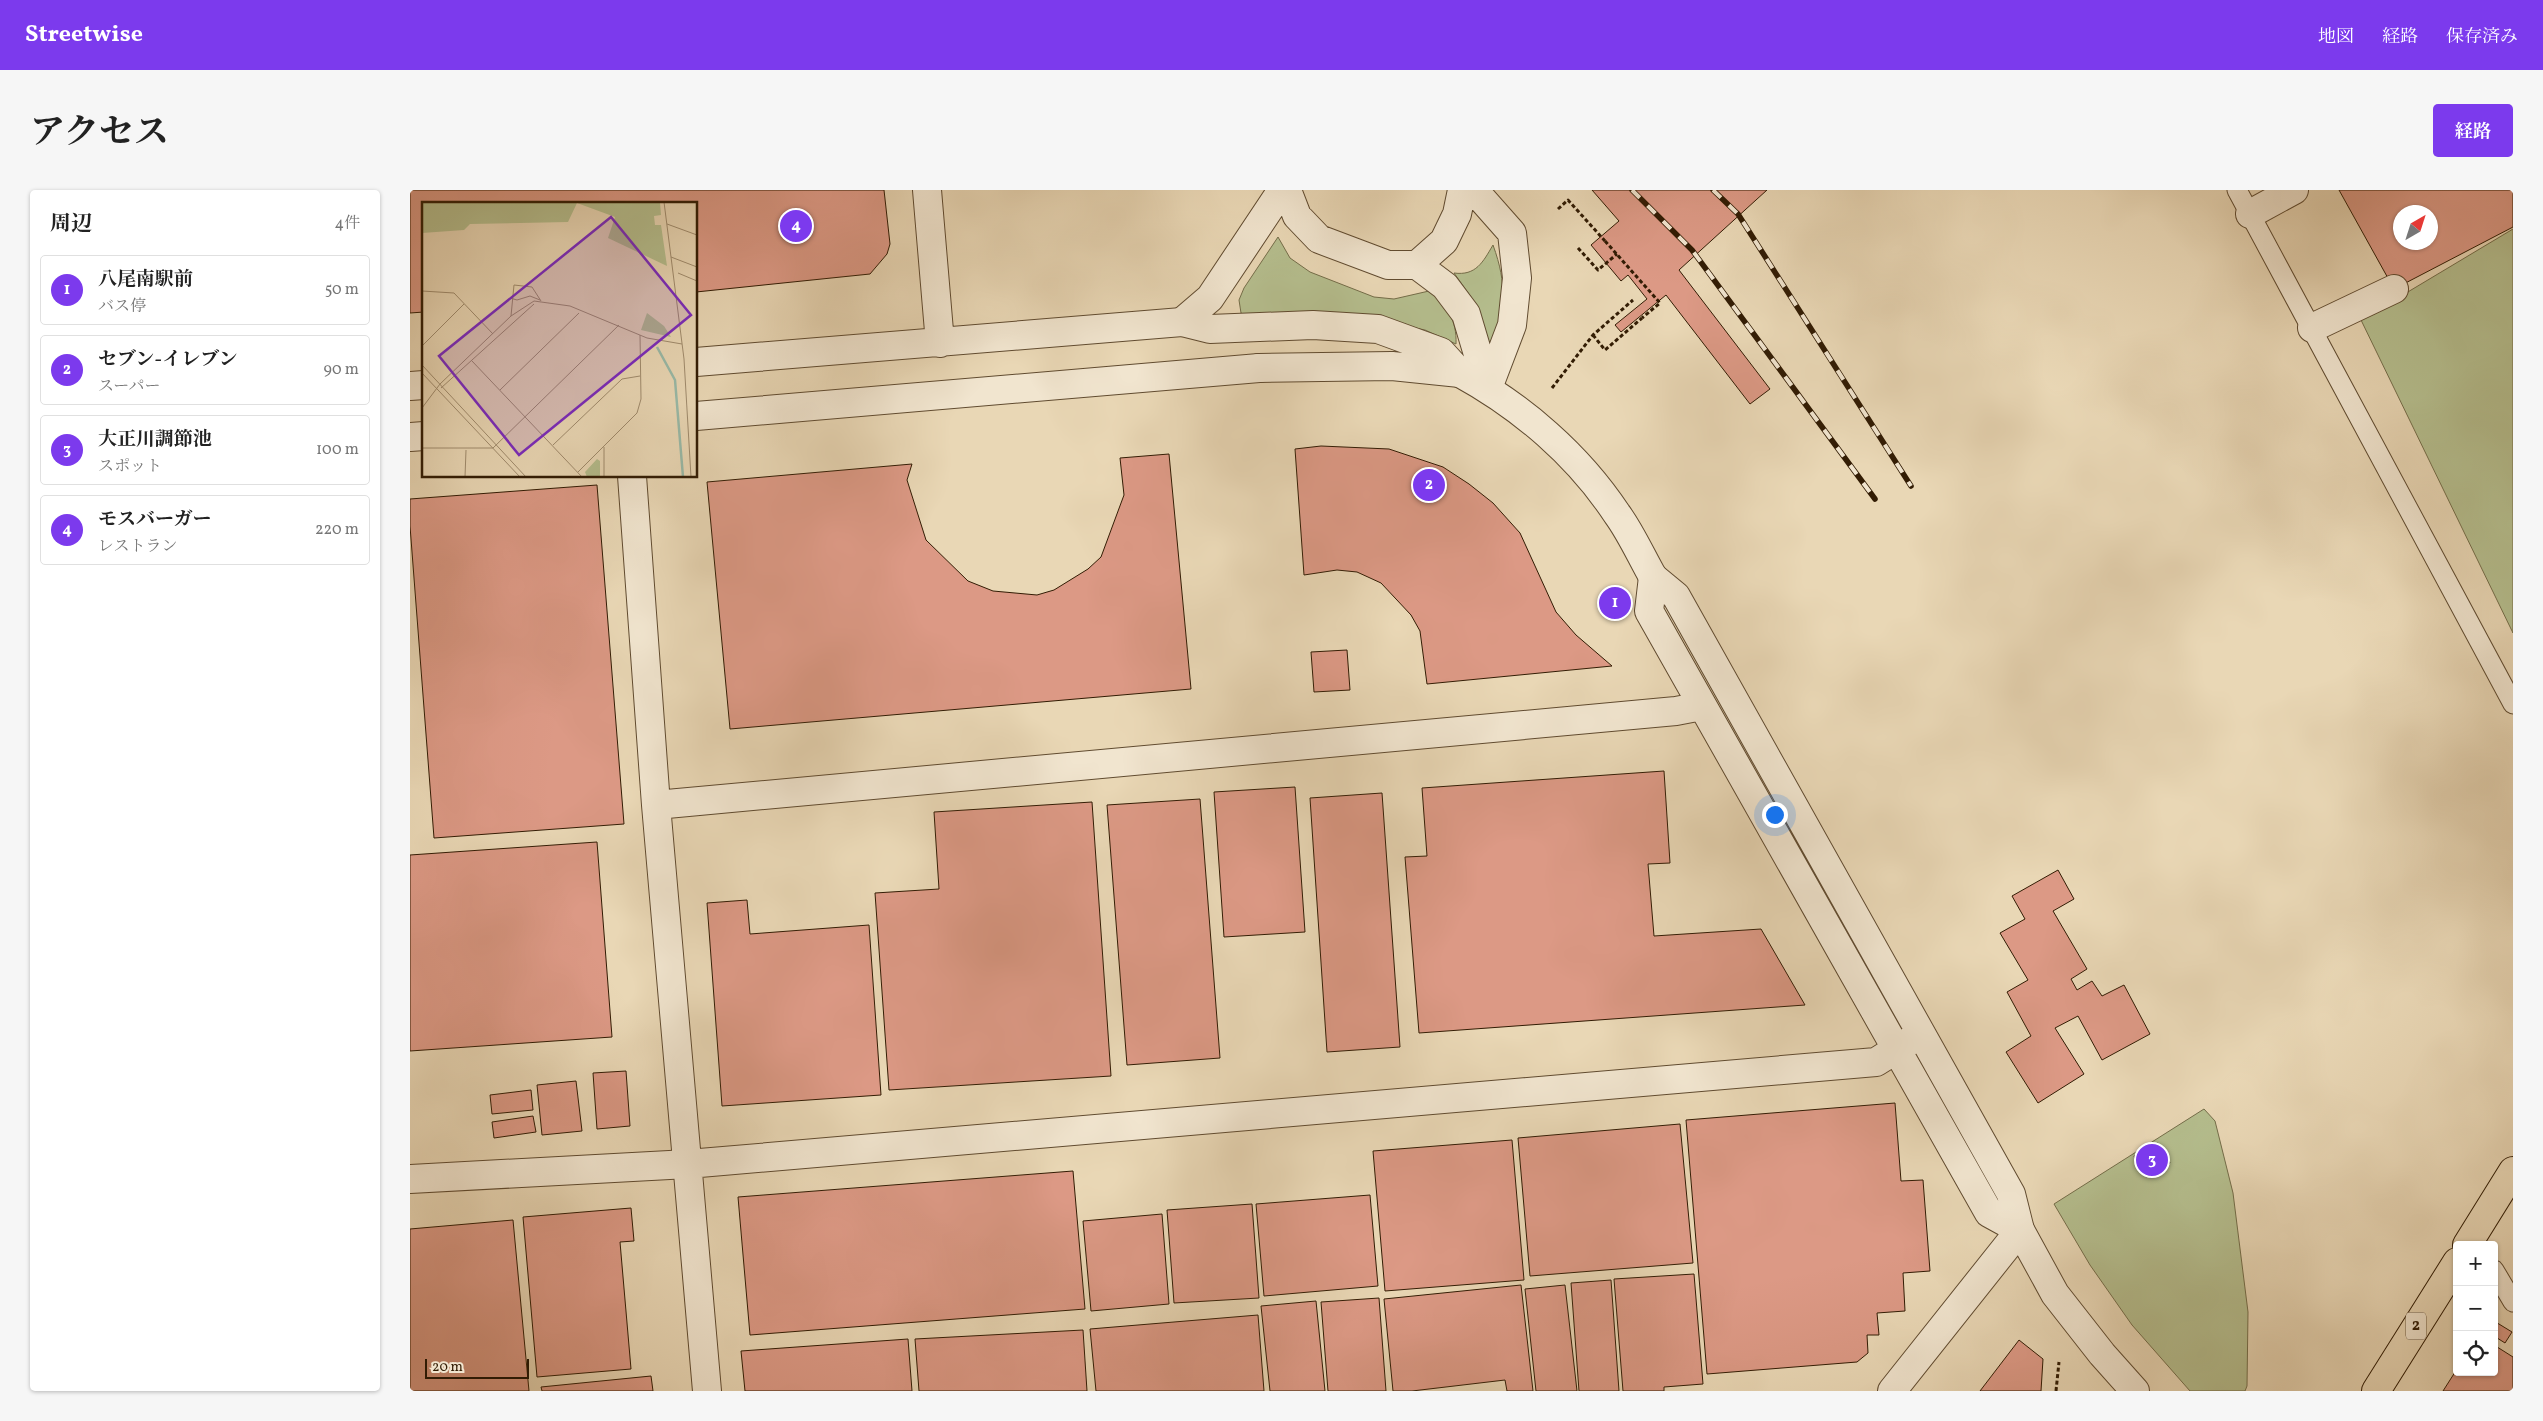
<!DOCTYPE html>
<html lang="ja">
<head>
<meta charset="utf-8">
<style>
  :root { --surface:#fff; --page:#f6f6f6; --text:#222; --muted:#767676; --line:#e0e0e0; --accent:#7c3aed }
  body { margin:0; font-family:Vollkorn,"Noto Serif JP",serif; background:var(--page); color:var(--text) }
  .controls { position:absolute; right:15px; bottom:15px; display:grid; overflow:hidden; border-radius:5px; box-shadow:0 1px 4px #0004 }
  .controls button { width:45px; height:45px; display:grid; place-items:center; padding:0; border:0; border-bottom:1px solid var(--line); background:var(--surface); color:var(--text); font:25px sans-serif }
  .compass { position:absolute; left:1983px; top:15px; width:45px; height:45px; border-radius:50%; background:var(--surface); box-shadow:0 1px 4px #0004; rotate:39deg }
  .scale { position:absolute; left:15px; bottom:12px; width:104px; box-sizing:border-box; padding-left:5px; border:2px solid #321c04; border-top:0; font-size:14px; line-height:18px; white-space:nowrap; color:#321c04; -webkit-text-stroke:4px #f1e5cf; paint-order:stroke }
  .you { position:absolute; left:1364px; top:624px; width:18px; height:18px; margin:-12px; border:4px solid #fff; border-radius:50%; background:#1a73e8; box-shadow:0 0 0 8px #1a73e833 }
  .badge { display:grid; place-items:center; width:32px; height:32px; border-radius:50%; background:var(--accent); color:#fff; font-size:16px; font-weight:700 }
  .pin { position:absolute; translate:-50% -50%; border:2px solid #fff; box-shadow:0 1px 5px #0006 }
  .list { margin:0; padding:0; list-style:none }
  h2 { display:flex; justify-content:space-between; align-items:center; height:65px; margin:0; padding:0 20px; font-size:21px }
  h2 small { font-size:16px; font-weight:400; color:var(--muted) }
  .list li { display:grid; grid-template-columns:32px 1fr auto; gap:15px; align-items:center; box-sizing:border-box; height:70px; margin:0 10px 10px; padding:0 10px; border:1px solid var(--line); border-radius:5px }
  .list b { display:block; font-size:19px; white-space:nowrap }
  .list p { margin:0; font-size:16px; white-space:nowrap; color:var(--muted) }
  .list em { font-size:16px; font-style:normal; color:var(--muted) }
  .icon { flex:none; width:28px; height:28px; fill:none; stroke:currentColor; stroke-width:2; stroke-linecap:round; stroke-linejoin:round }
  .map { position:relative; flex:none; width:2103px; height:1201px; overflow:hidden; border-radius:5px }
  header { display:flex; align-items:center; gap:30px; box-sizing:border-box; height:70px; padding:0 25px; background:var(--accent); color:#fff }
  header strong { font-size:24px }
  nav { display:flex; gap:28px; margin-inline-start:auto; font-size:18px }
  .intro { display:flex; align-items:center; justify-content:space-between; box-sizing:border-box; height:120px; padding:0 30px }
  h1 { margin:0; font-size:35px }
  .button { padding:12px 22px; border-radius:5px; background:var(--accent); color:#fff; font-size:18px; font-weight:700 }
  main { display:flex; gap:30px; padding:0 30px }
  aside { flex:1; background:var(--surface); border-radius:5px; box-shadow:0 1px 4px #0004 }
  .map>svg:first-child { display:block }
</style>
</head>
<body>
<header>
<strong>Streetwise</strong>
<nav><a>地図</a><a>経路</a><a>保存済み</a></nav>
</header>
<div class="intro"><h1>アクセス</h1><a class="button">経路</a></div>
<main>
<aside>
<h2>周辺<small>4件</small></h2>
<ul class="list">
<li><span class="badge">1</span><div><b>八尾南駅前</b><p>バス停</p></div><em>50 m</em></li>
<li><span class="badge">2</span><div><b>セブン-イレブン</b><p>スーパー</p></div><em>90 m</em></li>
<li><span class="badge">3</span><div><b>大正川調節池</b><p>スポット</p></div><em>100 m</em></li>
<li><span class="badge">4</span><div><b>モスバーガー</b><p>レストラン</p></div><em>220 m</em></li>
</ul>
</aside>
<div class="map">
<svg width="2103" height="1201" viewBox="0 0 2103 1201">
  <rect width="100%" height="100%" fill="#e9d7b5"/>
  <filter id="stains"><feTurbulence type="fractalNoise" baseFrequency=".004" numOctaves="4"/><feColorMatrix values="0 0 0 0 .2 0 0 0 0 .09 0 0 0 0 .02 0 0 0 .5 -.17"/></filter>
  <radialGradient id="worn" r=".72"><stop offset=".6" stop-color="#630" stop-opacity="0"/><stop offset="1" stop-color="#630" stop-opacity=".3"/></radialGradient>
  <path fill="#b5be8e" stroke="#746d49" d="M2103,39V443L1951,130Z
    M868,47L880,68L900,82L964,107L984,109L1019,101C1037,116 1047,130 1046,154L1015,140L982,133L844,128L831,123L829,110L834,98Z
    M1083,55C1098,96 1093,116 1087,158L1074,157L1066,114L1044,83C1066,86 1073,72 1083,55Z
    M1794,919L1805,931L1823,1003L1838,1122L1837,1196L1835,1201H1780L1722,1135L1680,1075L1644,1014Z"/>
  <path fill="#dc9985" stroke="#321c04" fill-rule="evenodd" d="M0,0H474L480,54L477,64L460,84L286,102V14H14V122L0,123Z
    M1182,0H1357L1269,80L1360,199L1340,214L1256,105L1211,142L1205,135L1237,109L1218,85L1211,91L1181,55L1209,31Z
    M1929,0H2103V37L1984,99ZM1990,22H2020V52H1990Z
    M911,256L979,259L1033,277L1059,294L1083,313L1110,343L1146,422L1166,445L1202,476L1017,494L1010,441L1001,425L971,393L947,382L927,380L894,385L885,259Z
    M759,264L781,499L320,539L297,292L502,274L497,290L516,350L558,391L583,401L627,405L644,400L678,379L691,367L714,305L710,268Z
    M187,295L214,634L24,648L0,336V309Z
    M937,460L940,500L904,502L901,462Z
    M1254,581L1260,673L1238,674L1244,746L1351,739L1395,815L1009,843L995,667L1017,666L1012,598Z
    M885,597L895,742L814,747L804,602Z
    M972,603L990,857L917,862L900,608Z
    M790,609L810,868L717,875L697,615Z
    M682,612L701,886L479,900L465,703L529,699L524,622Z
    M187,652L202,847L0,861V665Z
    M1648,680L1664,709L1643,721L1677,779L1661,789L1667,800L1682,791L1692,806L1714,795L1740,844L1692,870L1668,826L1645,838L1674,884L1628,913L1596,862L1621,846L1597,802L1618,790L1590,743L1615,729L1602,706Z
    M337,710L340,744L459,735L471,905L312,916L297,713Z
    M216,881L220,936L187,939L183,883Z
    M166,891L172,941L132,945L127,895Z
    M121,900L123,920L82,924L80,905Z
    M1485,913L1491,991L1513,990L1520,1081L1493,1083L1495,1121L1467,1123L1469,1145H1457L1458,1163L1447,1172L1297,1184L1276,930Z
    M123,926L126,942L84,948L82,932Z
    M1270,934L1283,1073L1120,1086L1108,948Z
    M1102,950L1114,1090L975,1101L963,961Z
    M1748,953L1760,973L1736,987L1724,966Z
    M663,981L675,1119L340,1145L328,1007Z
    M960,1005L968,1096L854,1106L846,1014Z
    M842,1014L849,1108L764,1113L757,1020Z
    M221,1018L224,1051L210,1052L221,1179L127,1187L113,1027Z
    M752,1024L759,1114L681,1121L673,1031Z
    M103,1030L119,1201H0V1039Z
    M1284,1084L1293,1194L1254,1197V1201H1213L1204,1089Z
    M1201,1090L1209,1201H1169L1161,1093Z
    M1111,1095L1123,1201H1097L1095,1190L1002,1201H983L974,1109Z
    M1155,1095L1167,1201H1126L1115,1099Z
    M969,1108L976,1201H918L911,1112Z
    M906,1111L915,1201H860L851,1116Z
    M848,1125L854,1201H686L680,1139Z
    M2084,1131L2102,1142L2095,1153L2084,1146Z
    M673,1140L677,1201H509L505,1149Z
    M498,1149L502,1201H335L331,1161Z
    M1609,1150L1633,1169L1631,1201H1570Z
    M2084,1155L2103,1167V1201H2033L2047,1179V1182H2084Z
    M241,1186L243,1201H132L131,1197Z"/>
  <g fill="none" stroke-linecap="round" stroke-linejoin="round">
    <defs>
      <path id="service" d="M1827,0L2103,514
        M2084,1080L2103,1112"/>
      <path id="pedestrian" d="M1840,24L1884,0
        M1902,138L1984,99"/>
      <path id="minor" d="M877,0L887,26L909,49L978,75H1007L1035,96L1056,124L1078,198
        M1064,0L1102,43L1107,88L1102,135L1078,198
        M1007,75L1034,51L1047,24L1052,0
        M772,132L800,139L903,135L968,139L1031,162L1050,183
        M772,132L800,108L872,0
        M849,178L982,176L1050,183
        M222,286L246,615L297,1201
        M1243,387L1239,421L1579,1023L1610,1040
        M1243,387L1266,406L1601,1004L1610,1040
        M246,615L1266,521L1292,516
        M278,974L1466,872L1511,844"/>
      <path id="tertiary" d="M517,0L530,153
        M286,172L772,132
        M1050,183C1112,217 1168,265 1207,324C1221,343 1231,366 1243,387
        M0,196L14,195
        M286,226L849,178
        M0,247L14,246
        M0,989L278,974
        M1482,1201L1610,1040L1645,1104L1692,1164L1725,1201"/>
      <path id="primary" d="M2057,1055L2103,981
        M1966,1201L2047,1072"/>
    </defs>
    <use href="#service" stroke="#604b30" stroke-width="21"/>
    <use href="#pedestrian" stroke="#604b30" stroke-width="30"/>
    <use href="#minor" stroke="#604b30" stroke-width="30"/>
    <use href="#tertiary" stroke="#604b30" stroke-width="30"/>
    <use href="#primary" stroke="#321c04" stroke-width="30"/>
    <path stroke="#321c04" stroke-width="3" stroke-dasharray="4 2.5" stroke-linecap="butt" d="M1148,19L1158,10L1195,51
      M1168,58L1188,80L1207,64
      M1183,145L1195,160L1232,128
      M1142,198L1183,145L1223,110
      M1646,1201L1649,1172"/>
    <use href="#service" stroke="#f1e5cf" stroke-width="19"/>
    <use href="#pedestrian" stroke="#f1e5cf" stroke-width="28"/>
    <use href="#minor" stroke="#f1e5cf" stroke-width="28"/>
    <use href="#tertiary" stroke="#f1e5cf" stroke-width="28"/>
    <use href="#primary" stroke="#e9d7b5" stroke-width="28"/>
    <defs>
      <path id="rail" d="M1222,0L1282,60L1465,309
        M1303,0L1328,24L1501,296"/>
    </defs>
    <use href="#rail" stroke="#321c04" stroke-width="5.5"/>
    <use href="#rail" stroke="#f1e5cf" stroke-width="4" stroke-dasharray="11" stroke-linecap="butt"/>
    <path stroke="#321c04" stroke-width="3" stroke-dasharray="4 2.5" stroke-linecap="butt" d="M1195,51L1250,113L1232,128"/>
  </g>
  <g text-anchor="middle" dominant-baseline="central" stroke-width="5" stroke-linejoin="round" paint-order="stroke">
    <rect fill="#f1e5cf" stroke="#6b5841" stroke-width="1" x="1996" y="1122.5" width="20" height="27" rx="4"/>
    <g font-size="16" font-weight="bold" fill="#321c04">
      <text x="2006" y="1136">2</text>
    </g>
  </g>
  <g transform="translate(12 12)">
    <rect width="275" height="275" fill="#e9d7b5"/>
    <path d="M0,0H238L239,13L232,14L233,23H239L245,64L186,36L193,15L155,1L146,20L48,22L42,28L0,31ZM225,111L242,124L249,135L219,128ZM175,257L178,259V275H165L163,270Z" fill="#b5be8e"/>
    <path fill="none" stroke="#99baa8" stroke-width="2.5" d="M235,145L253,178L261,275"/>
    <path fill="none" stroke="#a08c6e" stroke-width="1" d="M242,0L262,157L269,275M245,22L275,33M249,55L275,65M256,71L275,79M0,89L32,91L71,132M88,96L95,98L108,94L118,98M89,114L92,83L110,85L119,99M0,144L42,102M50,159L160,275M0,163L104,275M0,171L98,275M19,186L112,102M78,188L157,111M0,206L18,182L89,114L112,99L148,104L225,136L260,142M131,243L200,177L218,174M182,245V275M0,246H71L197,123M156,270L215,211L219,197L218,133M43,275L44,248"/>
    <path fill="#7b2cbf" fill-opacity="0.15" stroke="#7b2cbf" stroke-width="2.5" d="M189,15L269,113L97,253L17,154Z"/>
    <rect width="275" height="275" fill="none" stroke="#321c04" stroke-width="2.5"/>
  </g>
  <rect width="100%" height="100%" filter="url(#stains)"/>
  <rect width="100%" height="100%" fill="url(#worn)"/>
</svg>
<div class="controls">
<button>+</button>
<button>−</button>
<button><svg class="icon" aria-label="locate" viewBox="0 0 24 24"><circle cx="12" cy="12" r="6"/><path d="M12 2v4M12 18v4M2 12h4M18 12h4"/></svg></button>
</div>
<svg class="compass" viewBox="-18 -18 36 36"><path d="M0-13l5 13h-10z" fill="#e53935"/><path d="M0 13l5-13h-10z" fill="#767676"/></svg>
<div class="scale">20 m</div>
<div class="you"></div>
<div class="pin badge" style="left:1205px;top:413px">1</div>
<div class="pin badge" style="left:1019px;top:295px">2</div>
<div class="pin badge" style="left:1742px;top:970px">3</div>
<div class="pin badge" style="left:386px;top:36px">4</div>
</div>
</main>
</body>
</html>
